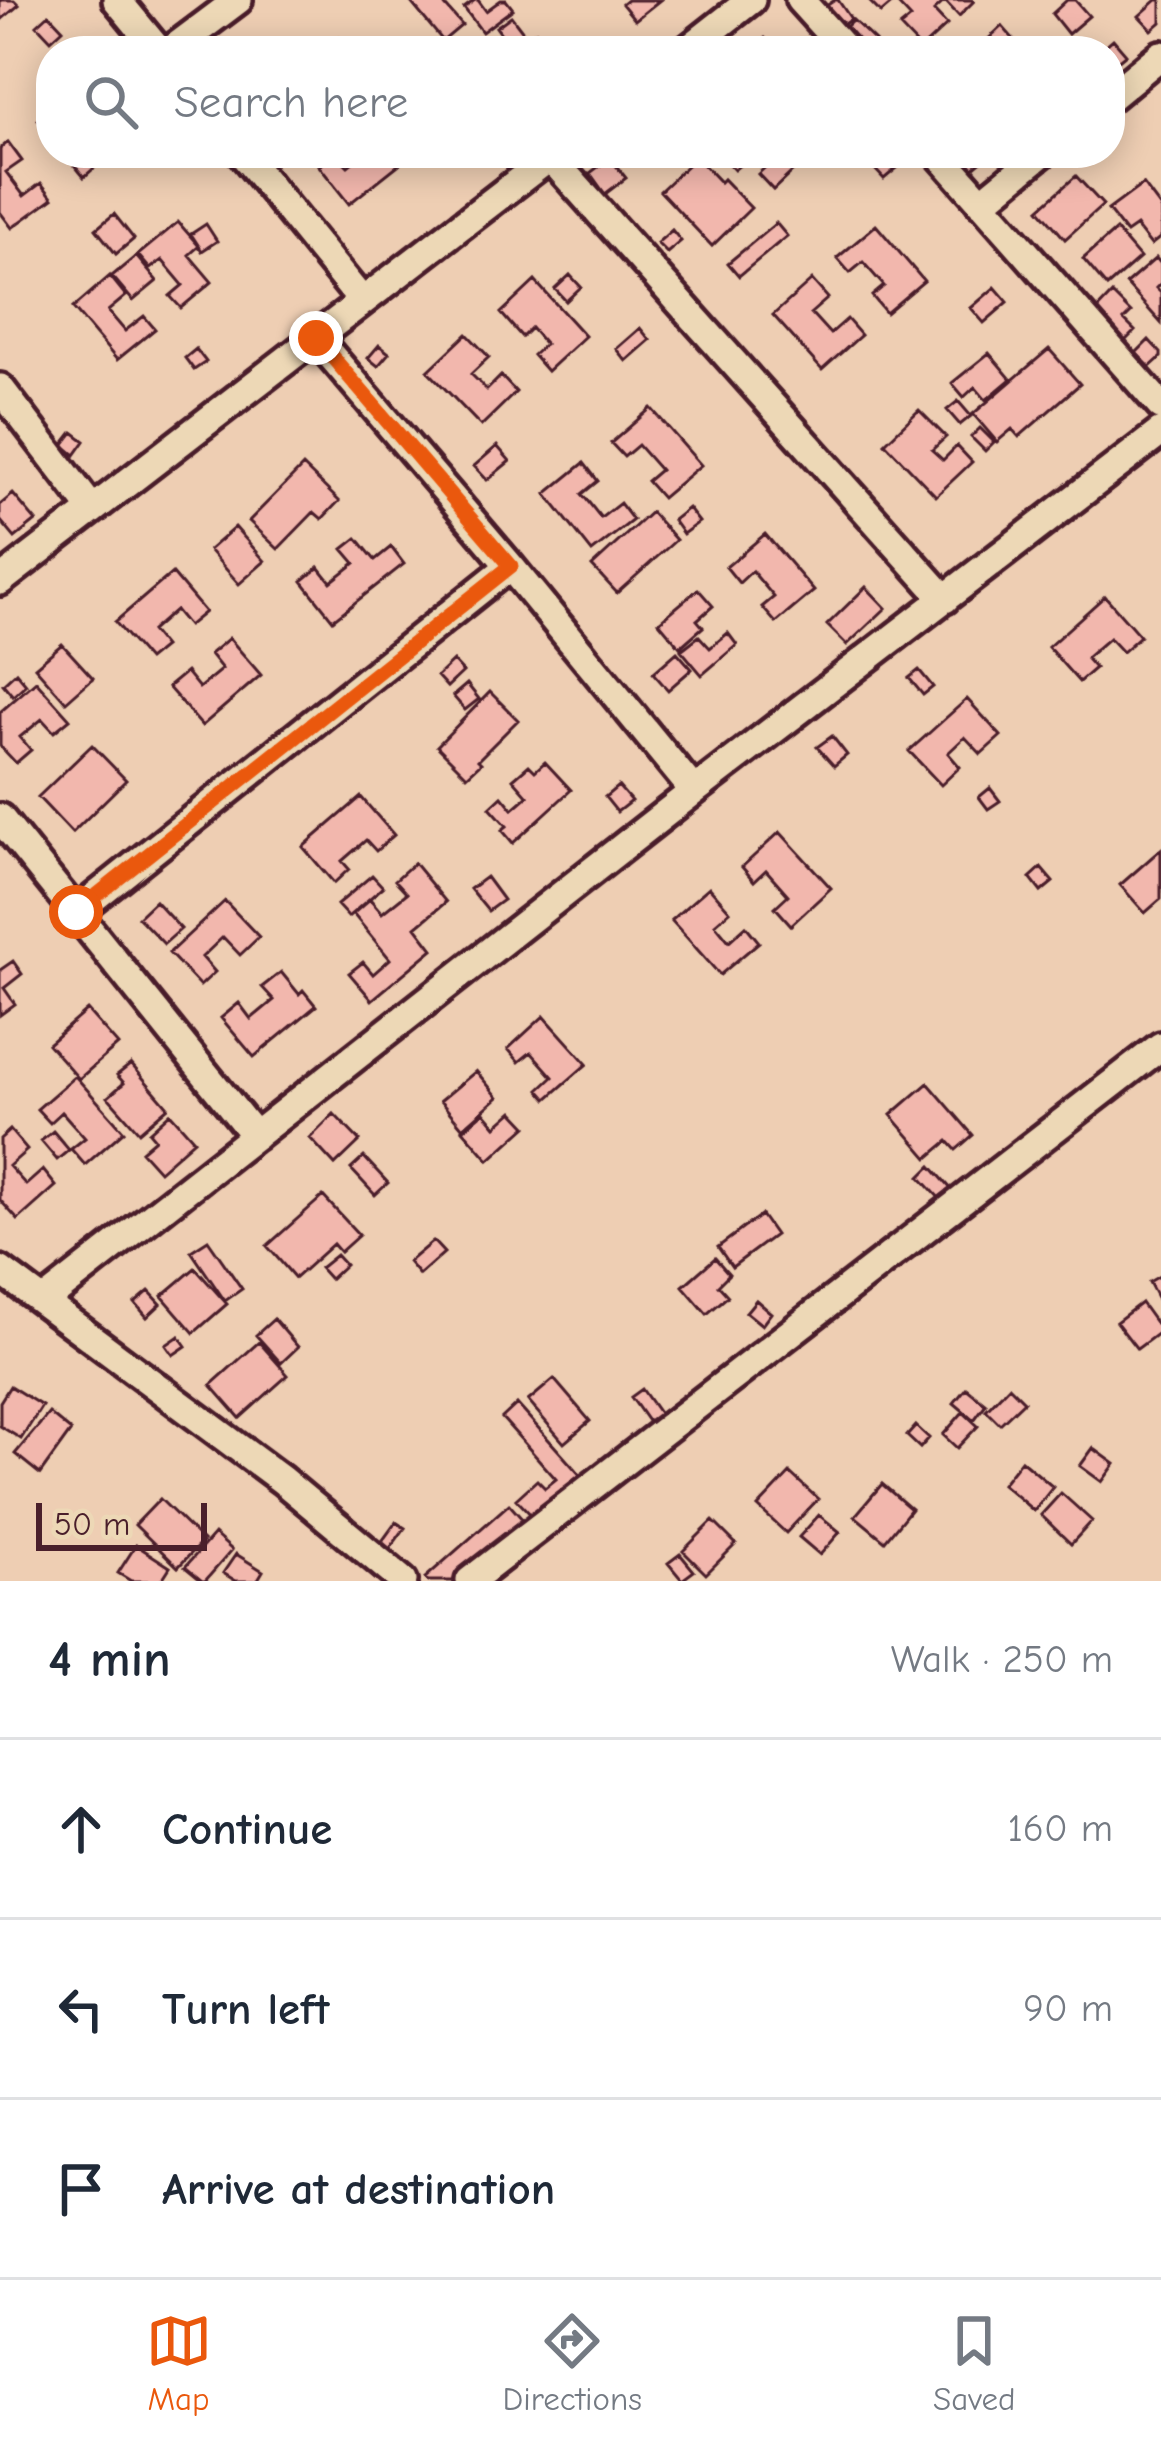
<!DOCTYPE html>
<html lang="en">
<head>
<meta charset="utf-8">
<style>
  :root { --surface:#fff; --page:#f6f6f7; --text:#1f2937; --muted:#747a83; --line:#e0e1e3; --accent:#ea580c }
  body { margin:0; font-family:"Comic Neue",sans-serif; background:var(--page); color:var(--text) }
  .scale { position:absolute; left:36px; bottom:30px; width:171px; box-sizing:border-box; padding-left:12px; border:6px solid #4a1f2b; border-top:0; font-size:33px; line-height:42px; white-space:nowrap; color:#4a1f2b; -webkit-text-stroke:9px #edd8b6; paint-order:stroke }
  .stop { position:absolute; width:36px; height:36px; margin:-27px; border:9px solid #ea580c; border-radius:50%; background:#fff }
  .stop.end { background:#ea580c; border-color:#fff; box-shadow:0 3px 12px #0008 }
  .list { margin:0; padding:0; list-style:none }
  h2 { display:flex; justify-content:space-between; align-items:center; height:156px; margin:0; padding:0 48px; font-size:51px }
  h2 small { font-size:39px; font-weight:400; color:var(--muted) }
  .list li { display:grid; grid-template-columns:78px 1fr auto; gap:36px; align-items:center; box-sizing:border-box; height:180px; padding:0 48px; border-top:3px solid var(--line) }
  .list b { display:block; font-size:45px; white-space:nowrap }
  .list em { font-size:39px; font-style:normal; color:var(--muted) }
  .icon { flex:none; width:66px; height:66px; fill:none; stroke:currentColor; stroke-width:2; stroke-linecap:round; stroke-linejoin:round }
  .map { position:relative; flex:none; width:1161px; height:1581px; overflow:hidden }
  .search { position:absolute; background:var(--surface); box-shadow:0 6px 30px #0003; left:36px; right:36px; top:36px; height:132px; display:flex; align-items:center; gap:30px; box-sizing:border-box; padding:0 42px; border-radius:48px; color:var(--muted); font-size:45px }
  .sheet { height:696px; background:var(--surface) }
  nav { display:flex; justify-content:space-around; align-items:center; box-sizing:border-box; height:168px; border-top:3px solid var(--line); background:var(--surface); font-size:33px; color:var(--muted) }
  nav a { display:grid; justify-items:center; gap:6px }
  nav .on { color:var(--accent) }
  .map>svg:first-child { display:block }
</style>
</head>
<body>
<div class="map">
<svg width="1161" height="1581" viewBox="0 0 1161 1581">
  <rect width="100%" height="100%" fill="#eeceb3"/>
  <filter id="ink" filterUnits="userSpaceOnUse"><feTurbulence type="fractalNoise" baseFrequency=".00833" numOctaves="2"/><feDisplacementMap in="SourceGraphic" scale="24" xChannelSelector="R" yChannelSelector="G"/><feConvolveMatrix kernelMatrix="1 2 1 2 8 2 1 2 1" color-interpolation-filters="sRGB"/></filter>
  <g filter="url(#ink)">
    <path fill="#f2b7ad" stroke="#4a1f2b" stroke-width="3" d="M0,0H14L19,5L0,21Z
      M409,0H440L462,25L443,41Z
      M475,0H478L486,11L501,0H506L513,9L482,32L464,8Z
      M627,0H660L635,20L622,4Z
      M835,0H838L851,19L841,26L826,6Z
      M868,0H973L974,1L959,16L945,1L934,11L947,25L921,49L900,27L911,18L895,1L881,13Z
      M1067,0H1075L1089,16L1068,34L1052,14Z
      M1157,0H1161V22L1152,30L1139,16Z
      M49,14L63,29L51,40L37,25Z
      M511,16L527,37L536,31L550,49L495,51L507,42L496,27Z
      M853,20L875,41L865,51L843,30Z
      M1002,26L1024,51H989L983,44Z
      M339,37L351,51H323Z
      M765,38L777,50L776,51H757L754,48Z
      M481,39L490,51H465Z
      M1113,39L1126,54L1110,67V51H1099Z
      M51,109V133L50,134L38,120Z
      M8,142L22,161L6,172L24,196L41,183L53,198L12,228L0,212V149Z
      M79,153H111L84,177L70,160Z
      M335,153L348,166L364,153H403L407,158L349,204L319,166Z
      M733,153H754L734,170L725,160Z
      M763,153H809L810,155L773,190L758,174L771,162Z
      M956,153H991L971,170Z
      M884,154L897,168L884,179L871,165Z
      M696,157L720,182L723,179L751,208L712,246L660,191Z
      M610,158L626,178L605,194L590,173Z
      M1076,176L1103,205L1065,239L1039,209Z
      M1143,184L1161,208V237L1151,245L1136,226L1126,233L1108,210Z
      M114,214L134,239L116,254L96,229Z
      M178,222L199,246L189,255L212,282L181,308L170,296L183,285L162,260L150,269L138,255Z
      M776,223L787,236L739,276L728,263Z
      M206,224L217,241L202,251L191,234Z
      M876,225L924,281L886,313L872,296L884,286L863,262L850,273L837,258Z
      M672,230L681,241L667,253L657,243Z
      M1116,230L1140,258L1107,287L1083,259Z
      M136,256L157,281L133,301L112,276Z
      M1156,258L1161,264V283L1156,288L1161,293V323L1126,284Z
      M570,275L581,287L566,301L555,289Z
      M110,276L126,296L108,311L125,331L144,316L155,329L117,360L73,308Z
      M812,280L828,298L811,313L830,334L847,319L861,335L822,370L773,315Z
      M535,281L585,336L547,371L533,355L545,344L531,328L522,337L501,313Z
      M995,287L1008,302L984,323L971,308Z
      M1112,294L1131,313L1124,320L1135,331L1119,347L1089,318Z
      M640,328L650,340L626,361L616,349Z
      M467,334L489,357L471,374L487,390L501,376L516,392L481,426L428,371Z
      M1149,340L1161,353V357L1150,367L1136,353Z
      M379,345L389,353L378,366L368,358Z
      M196,349L206,362L194,370L185,358Z
      M1049,349L1080,384L1019,437L1012,429L997,442L973,414Z
      M989,353L1011,379L986,400L975,387L964,397L952,383Z
      M958,401L971,416L960,425L947,410Z
      M651,408L701,465L662,498L647,481L660,470L638,445L624,457L611,443Z
      M919,410L946,437L932,450L943,460L957,446L972,462L936,496L885,443Z
      M980,428L994,442L985,451L971,437Z
      M73,432L85,441L75,455L63,445Z
      M497,446L510,461L487,480L474,466Z
      M584,463L598,481L582,494L601,518L620,503L633,520L592,552L546,494Z
      M303,466L339,501L322,519L314,512L278,549L249,521Z
      M13,494L36,521L15,538L0,520V505Z
      M688,508L699,522L683,534L673,520Z
      M651,512L676,540L617,593L592,566Z
      M235,527L265,561L239,584L209,550Z
      M765,534L814,591L776,623L762,607L774,597L752,571L739,583L726,567Z
      M357,538L375,560L391,547L404,564L333,620L302,581L319,567L331,582L355,563L343,549Z
      M172,573L205,612L188,626L175,610L151,631L164,647L148,660L115,622Z
      M866,587L886,608L847,645L827,625Z
      M698,589L713,606L697,620L703,627L680,647L659,622Z
      M1105,596L1140,636L1122,652L1109,638L1086,658L1095,668L1079,682L1048,647Z
      M728,633L737,645L702,675L681,650L699,636L710,648Z
      M229,638L261,675L202,726L168,687L186,672L199,688L222,669L210,654Z
      M62,644L93,678L66,702L35,667Z
      M677,652L692,669L668,690L653,673Z
      M453,661L463,672L447,687L437,676Z
      M919,670L933,687L923,695L909,678Z
      M16,672L26,684L13,696L3,684Z
      M36,681L70,719L54,732L42,719L20,737L31,750L16,763L0,746V712Z
      M467,684L479,699L465,710L453,696Z
      M490,692L518,720L478,760L481,763L467,776L437,746Z
      M967,699L1001,736L981,754L965,737L948,753L960,767L941,785L909,751Z
      M832,736L847,755L834,766L817,747Z
      M92,745L126,780L72,833L38,797Z
      M545,762L571,790L513,843L502,830L507,826L490,807L502,796L513,809L528,796L513,779L529,765L535,771Z
      M618,786L631,801L617,812L605,797Z
      M990,788L1000,801L988,809L979,797Z
      M361,797L394,835L376,851L366,840L342,861L349,869L334,883L303,847Z
      M780,832L831,888L791,925L775,907L788,895L766,870L754,881L742,867Z
      M1161,849V899L1145,913L1120,885Z
      M414,863L446,902L416,927L433,949L372,1000L349,973L363,962L373,974L390,959L353,914L370,899L382,913L407,893L395,880Z
      M1041,868L1053,882L1041,892L1030,878Z
      M372,875L383,887L348,917L337,905Z
      M486,877L503,900L488,911L470,889Z
      M709,887L730,911L715,924L729,941L746,926L759,942L720,975L671,920Z
      M155,901L181,929L164,944L138,917Z
      M225,901L259,937L240,955L223,937L202,957L215,972L200,986L169,953Z
      M13,961L22,974L4,988L15,1004L0,1015V970Z
      M281,972L299,994L303,990L316,1006L254,1057L221,1018L239,1003L251,1019L274,1000L262,987Z
      M87,1010L118,1045L79,1079L48,1044Z
      M544,1016L587,1064L547,1099L539,1090L553,1077L531,1052L519,1062L508,1049Z
      M131,1064L168,1107L139,1132L108,1097L124,1083L117,1075Z
      M476,1071L498,1097L463,1128L440,1101Z
      M75,1076L124,1131L85,1165L71,1149L85,1138L62,1112L50,1123L37,1109Z
      M928,1083L973,1135L956,1150L948,1141L928,1158L891,1115Z
      M513,1111L527,1126L489,1160L463,1130L484,1112L496,1126Z
      M170,1113L194,1140L159,1171L141,1151L155,1139L149,1132Z
      M334,1114L360,1141L335,1165L310,1138Z
      M10,1130L27,1150L9,1166L26,1185L43,1170L56,1186L18,1220L0,1200V1139Z
      M53,1131L69,1150L57,1160L41,1141Z
      M364,1157L388,1183L375,1195L351,1169Z
      M931,1166L952,1190L941,1200L920,1177Z
      M323,1196L359,1235L340,1252L333,1244L295,1278L267,1246Z
      M761,1215L775,1235L732,1267L718,1247Z
      M208,1240L242,1289L225,1301L191,1251Z
      M433,1241L444,1253L419,1275L408,1262Z
      M336,1255L345,1265L330,1279L320,1268Z
      M715,1258L729,1274L718,1285L728,1296L707,1314L683,1286Z
      M195,1268L227,1304L194,1333L162,1296Z
      M1161,1275V1305L1149,1282Z
      M149,1291L161,1304L147,1317L135,1303Z
      M756,1300L771,1313L762,1325L746,1312Z
      M1141,1303L1161,1331L1137,1349L1116,1322Z
      M274,1319L298,1347L281,1363L256,1335Z
      M179,1336L186,1346L173,1355L166,1345Z
      M259,1342L288,1375L240,1418L211,1385Z
      M554,1379L590,1421L564,1443L528,1401Z
      M10,1386L42,1406L21,1439L0,1426V1402Z
      M1009,1386L1024,1401L1000,1424L986,1410Z
      M966,1388L986,1404L974,1420L954,1403Z
      M642,1389L661,1416L650,1424L631,1397Z
      M517,1404L581,1476L534,1518L516,1499L537,1480L545,1488L556,1479L502,1418Z
      M963,1412L978,1426L957,1448L943,1435Z
      M49,1413L71,1431L40,1474L15,1454Z
      M916,1426L929,1438L920,1448L907,1436Z
      M1093,1448L1115,1464L1102,1482L1080,1466Z
      M1021,1460L1053,1487L1034,1511L1002,1484Z
      M790,1473L818,1499L786,1533L758,1507Z
      M882,1484L911,1509L885,1541L855,1516Z
      M1061,1493L1092,1521L1071,1544L1041,1515Z
      M160,1499L203,1541L178,1567L135,1525Z
      M509,1504L524,1521L455,1581H428L425,1578Z
      M819,1515L840,1532L820,1555L799,1537Z
      M713,1521L736,1544L706,1574L683,1551Z
      M396,1522L405,1528L389,1550L380,1544Z
      M214,1534L232,1550L205,1581H202L185,1567Z
      M136,1545L170,1567L161,1581H131L118,1573Z
      M236,1554L263,1571L257,1581H236L223,1573Z
      M680,1554L694,1571L682,1580L668,1563Z"/>
    <g fill="none" stroke-linecap="round" stroke-linejoin="round">
      <defs>
        <path id="minor" d="M117,0L159,51
          M800,0L846,51
          M170,51L238,0
          M686,51L751,0
          M1110,97L1161,55
          M242,153L362,301
          M938,153L1161,406
          M550,157L945,599
          M981,203L1042,153
          M316,338L510,566L694,791
          M0,388L92,509
          M0,581L555,153
          M0,818L255,1136
          M76,912L510,566
          M0,1270L282,1480L403,1581
          M43,1302L694,791L1161,432
          M470,1581L1161,1046"/>
      </defs>
      <use href="#minor" stroke="#4a1f2b" stroke-width="36"/>
      <use href="#minor" stroke="#edd8b6" stroke-width="27"/>
    </g>
  </g>
  <g fill="none" stroke-linecap="round" stroke-linejoin="round" filter="url(#ink)">
    <path stroke="#ea580c" stroke-width="15" d="M76,912L511,566L316,338"/>
  </g>
</svg>
<div class="scale">50 m</div>
<div class="stop" style="left:76px;top:912px"></div>
<div class="stop end" style="left:316px;top:338px"></div>
<div class="search"><svg class="icon" aria-label="search" viewBox="0 0 24 24"><circle cx="10" cy="10" r="6"/><path d="M15 15l6 6"/></svg>Search here</div>
</div>
<section class="sheet">
<h2>4 min<small>Walk · 250 m</small></h2>
<ul class="list">
<li><svg class="icon" aria-label="ahead" viewBox="0 0 24 24"><path d="M12 20V5M6 11l6-6 6 6"/></svg><div><b>Continue</b></div><em>160 m</em></li>
<li><svg class="icon" aria-label="left" viewBox="0 0 24 24"><path d="M17 20v-9H6M10 6l-5 5 5 5"/></svg><div><b>Turn left</b></div><em>90 m</em></li>
<li><svg class="icon" aria-label="arrive" viewBox="0 0 24 24"><path d="M6 21V4h12l-3 4 3 4H6"/></svg><div><b>Arrive at destination</b></div></li>
</ul>
</section>
<nav>
<a class="on"><svg class="icon" aria-label="map" viewBox="0 0 24 24"><path d="M3 6l6-2 6 2 6-2v14l-6 2-6-2-6 2zM9 4v14M15 6v14"/></svg>Map</a>
<a><svg class="icon" aria-label="directions" viewBox="0 0 24 24"><path d="M12 3l9 9-9 9-9-9zM9 14v-3h6M13 9l2 2-2 2"/></svg>Directions</a>
<a><svg class="icon" aria-label="saved" viewBox="0 0 24 24"><path d="M7 4h10v16l-5-4-5 4z"/></svg>Saved</a>
</nav>
</body>
</html>
